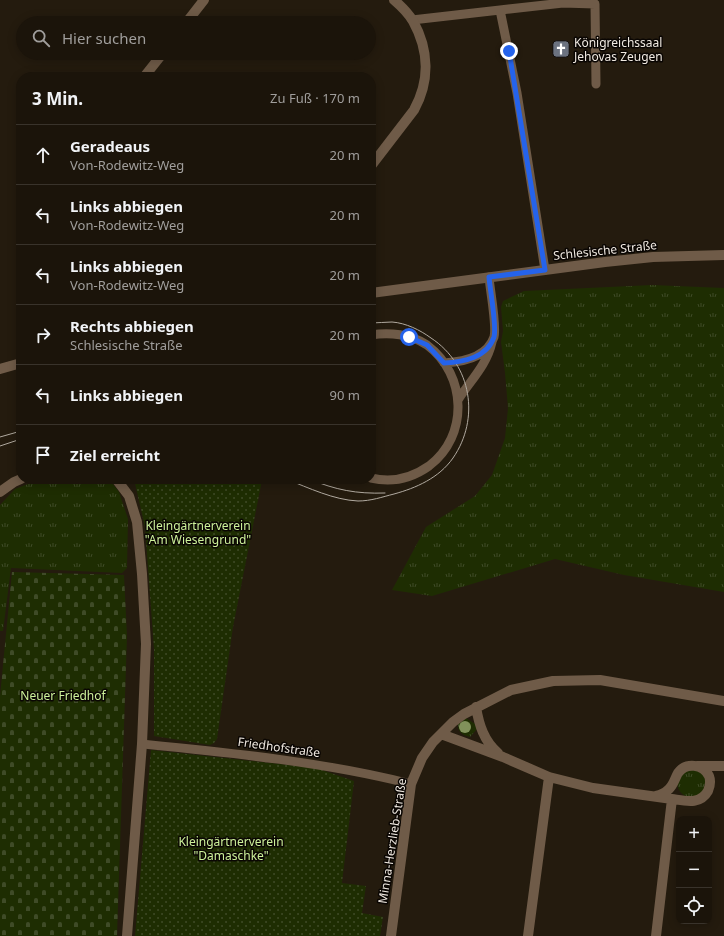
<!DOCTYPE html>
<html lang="de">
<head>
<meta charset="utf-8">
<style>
  :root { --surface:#1b140a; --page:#241d13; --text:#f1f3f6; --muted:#a09e9c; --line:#39332b }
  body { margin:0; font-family:"Noto Sans",sans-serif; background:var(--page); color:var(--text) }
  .controls { position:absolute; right:12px; bottom:12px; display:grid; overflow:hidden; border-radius:8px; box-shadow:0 2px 10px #0003 }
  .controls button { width:36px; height:36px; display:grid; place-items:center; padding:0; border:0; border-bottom:1px solid var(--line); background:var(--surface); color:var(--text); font:20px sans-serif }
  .stop { position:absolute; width:12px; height:12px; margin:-9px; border:3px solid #2563eb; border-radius:50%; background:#fff }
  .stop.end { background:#2563eb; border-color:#fff; box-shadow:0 1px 4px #0008 }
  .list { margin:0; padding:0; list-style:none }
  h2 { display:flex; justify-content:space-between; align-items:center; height:52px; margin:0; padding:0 16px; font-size:17px }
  h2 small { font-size:13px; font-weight:400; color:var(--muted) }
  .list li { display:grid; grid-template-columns:26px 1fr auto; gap:12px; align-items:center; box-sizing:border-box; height:60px; padding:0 16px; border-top:1px solid var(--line) }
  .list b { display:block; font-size:15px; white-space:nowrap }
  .list p { margin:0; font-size:13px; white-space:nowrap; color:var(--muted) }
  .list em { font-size:13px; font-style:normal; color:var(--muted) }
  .icon { flex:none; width:22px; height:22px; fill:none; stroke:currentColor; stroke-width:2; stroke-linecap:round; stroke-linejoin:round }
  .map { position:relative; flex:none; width:724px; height:936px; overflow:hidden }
  .search { position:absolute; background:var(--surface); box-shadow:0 2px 10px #0003; left:16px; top:16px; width:360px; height:44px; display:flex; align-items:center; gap:10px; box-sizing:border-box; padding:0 14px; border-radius:22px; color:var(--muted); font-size:15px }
  .panel { position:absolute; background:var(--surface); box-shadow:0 2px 10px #0003; left:16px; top:72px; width:360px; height:412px; border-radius:16px }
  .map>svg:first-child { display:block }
</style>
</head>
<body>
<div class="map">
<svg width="724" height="936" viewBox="0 0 724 936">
  <defs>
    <pattern id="grass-tufts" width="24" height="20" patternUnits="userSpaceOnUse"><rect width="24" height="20" fill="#1e2d02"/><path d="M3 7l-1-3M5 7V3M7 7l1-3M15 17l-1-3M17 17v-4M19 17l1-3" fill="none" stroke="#3f4b27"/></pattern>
    <pattern id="cemetery-stones" width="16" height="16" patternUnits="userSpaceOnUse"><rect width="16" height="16" fill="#1e2d02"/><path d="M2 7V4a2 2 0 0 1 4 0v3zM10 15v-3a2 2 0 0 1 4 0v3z" fill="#3f4b27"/></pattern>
    <pattern id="garden-dots" width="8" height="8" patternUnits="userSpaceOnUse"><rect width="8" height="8" fill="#1e2d02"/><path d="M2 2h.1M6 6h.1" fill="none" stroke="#3f4b27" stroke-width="1.8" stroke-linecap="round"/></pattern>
  </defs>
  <rect width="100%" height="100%" fill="#241b0e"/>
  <path fill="url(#grass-tufts)" d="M652,285L724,288V592L624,575L555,559L432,596L392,590L426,527L475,496L492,475L505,438L508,408L505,373L501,342L503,331L501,307L503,301L524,291Z
    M41,479H109L119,492L128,519L127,568L122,573L11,568L3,631H0V505L15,489Z
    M466,718L475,724L477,729L470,737C463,735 457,732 458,724Z
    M688,769L702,772L706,781L702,795L687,797C679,793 676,787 678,778Z"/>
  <path fill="url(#cemetery-stones)" d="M12,572L124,575L127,636L117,936H0V696Z"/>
  <path fill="url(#garden-dots)" d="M134,479L262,480L233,627L217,739L214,743L210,745L154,736V649L145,527Z
    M151,750L316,768L354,781L342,883L366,886L362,913L383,917L380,936H135Z"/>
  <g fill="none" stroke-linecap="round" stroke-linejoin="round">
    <path stroke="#6f5b48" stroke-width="9" d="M500,10L563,3L595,4L596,84
      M412,20L500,10L517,93L545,270
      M371,335C389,332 411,334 427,345C467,375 469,436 429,466C412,478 392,483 371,478
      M444,363C462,362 487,358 494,337C497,326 490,290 489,277
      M458,400C470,381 487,365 492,342
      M142,744C232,753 324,762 411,784"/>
    <path stroke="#6f5b48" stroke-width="10" d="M186,23L204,0
      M144,77L163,53
      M371,166L414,110C430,81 429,50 413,21C408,13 401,6 394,0
      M371,293L605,262L653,257L724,255
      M0,369L21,363
      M116,479L129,496L137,522L142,574L146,644L142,744L127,936
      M0,492L14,482L21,479
      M476,707C479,725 484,741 498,753
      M441,734L503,757L549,777L593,788L672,799L656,936
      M697,766H724
      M656,796C661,795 665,793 669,789C674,784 675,778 678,773C686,762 703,764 709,776C711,781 710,786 708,791C700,805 686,801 672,799
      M391,936L411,784L422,758L433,742L453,722L464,714L511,690L553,681L600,680L724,701
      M528,936L549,777"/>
    <path stroke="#b1aaa0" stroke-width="1" d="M0,437L21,431
      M0,446L21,439
      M286,479C309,488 334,500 358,501C371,501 382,497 394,494C416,488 439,478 453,458C480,419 472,365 431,338C420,330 406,323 392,322C385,322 378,323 371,323
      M309,479C336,490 356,494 385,493"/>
  </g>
  <circle fill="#81915b" cx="465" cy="727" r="6"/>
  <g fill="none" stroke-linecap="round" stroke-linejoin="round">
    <path stroke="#2563eb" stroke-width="5" d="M409,337L427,345L444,363C463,362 487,358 494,337C497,326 490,290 489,277L545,270L509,51"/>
  </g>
  <defs>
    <symbol id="church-square" viewBox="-11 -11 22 22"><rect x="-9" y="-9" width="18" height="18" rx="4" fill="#6b7280" stroke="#0a0603"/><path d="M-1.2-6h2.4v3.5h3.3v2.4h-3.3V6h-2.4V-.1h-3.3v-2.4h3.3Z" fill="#fff"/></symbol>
  </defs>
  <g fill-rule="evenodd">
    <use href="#church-square" x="551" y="39" width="20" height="20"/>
  </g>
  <g text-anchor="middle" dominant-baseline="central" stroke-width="3" stroke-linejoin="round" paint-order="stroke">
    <g font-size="12" fill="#f0e9e1" stroke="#0a0603" text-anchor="start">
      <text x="574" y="42">Königreichssaal<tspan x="574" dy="14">Jehovas Zeugen</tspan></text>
    </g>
    <g font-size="12" fill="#f0e9e1" stroke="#0a0603">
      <text transform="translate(605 250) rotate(-6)">Schlesische Straße</text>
      <text transform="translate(279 747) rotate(8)">Friedhofstraße</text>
      <text transform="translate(392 841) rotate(-81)">Minna-Herzlieb-Straße</text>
    </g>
    <g font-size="12" fill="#cdf19a" stroke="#0a0603">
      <text x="198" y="525">Kleingärtnerverein<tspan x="198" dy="14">"Am Wiesengrund"</tspan></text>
      <text x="63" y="695">Neuer Friedhof</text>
      <text x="231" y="841">Kleingärtnerverein<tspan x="231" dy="14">"Damaschke"</tspan></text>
    </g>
  </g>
</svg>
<div class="controls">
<button>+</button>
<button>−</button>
<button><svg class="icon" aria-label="locate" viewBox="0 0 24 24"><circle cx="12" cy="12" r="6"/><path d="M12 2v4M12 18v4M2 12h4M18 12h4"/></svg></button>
</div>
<div class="stop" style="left:409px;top:337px"></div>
<div class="stop end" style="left:509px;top:51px"></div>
<div class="search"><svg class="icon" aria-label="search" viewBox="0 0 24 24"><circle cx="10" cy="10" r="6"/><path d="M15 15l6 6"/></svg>Hier suchen</div>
<section class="panel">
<h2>3 Min.<small>Zu Fuß · 170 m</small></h2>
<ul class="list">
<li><svg class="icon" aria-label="ahead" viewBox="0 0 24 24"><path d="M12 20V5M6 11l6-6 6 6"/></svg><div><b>Geradeaus</b><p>Von-Rodewitz-Weg</p></div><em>20 m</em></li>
<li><svg class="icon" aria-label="left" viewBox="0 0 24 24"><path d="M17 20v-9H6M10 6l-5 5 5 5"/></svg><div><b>Links abbiegen</b><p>Von-Rodewitz-Weg</p></div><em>20 m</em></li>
<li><svg class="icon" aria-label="left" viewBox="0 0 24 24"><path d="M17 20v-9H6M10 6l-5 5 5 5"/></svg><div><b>Links abbiegen</b><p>Von-Rodewitz-Weg</p></div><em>20 m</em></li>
<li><svg class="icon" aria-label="right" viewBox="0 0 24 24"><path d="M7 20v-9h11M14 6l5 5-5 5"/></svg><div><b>Rechts abbiegen</b><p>Schlesische Straße</p></div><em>20 m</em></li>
<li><svg class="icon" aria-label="left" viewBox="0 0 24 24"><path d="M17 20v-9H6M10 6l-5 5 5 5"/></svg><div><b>Links abbiegen</b></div><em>90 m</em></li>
<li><svg class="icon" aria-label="arrive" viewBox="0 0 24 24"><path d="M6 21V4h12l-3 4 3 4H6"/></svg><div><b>Ziel erreicht</b></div></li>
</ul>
</section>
</div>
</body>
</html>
